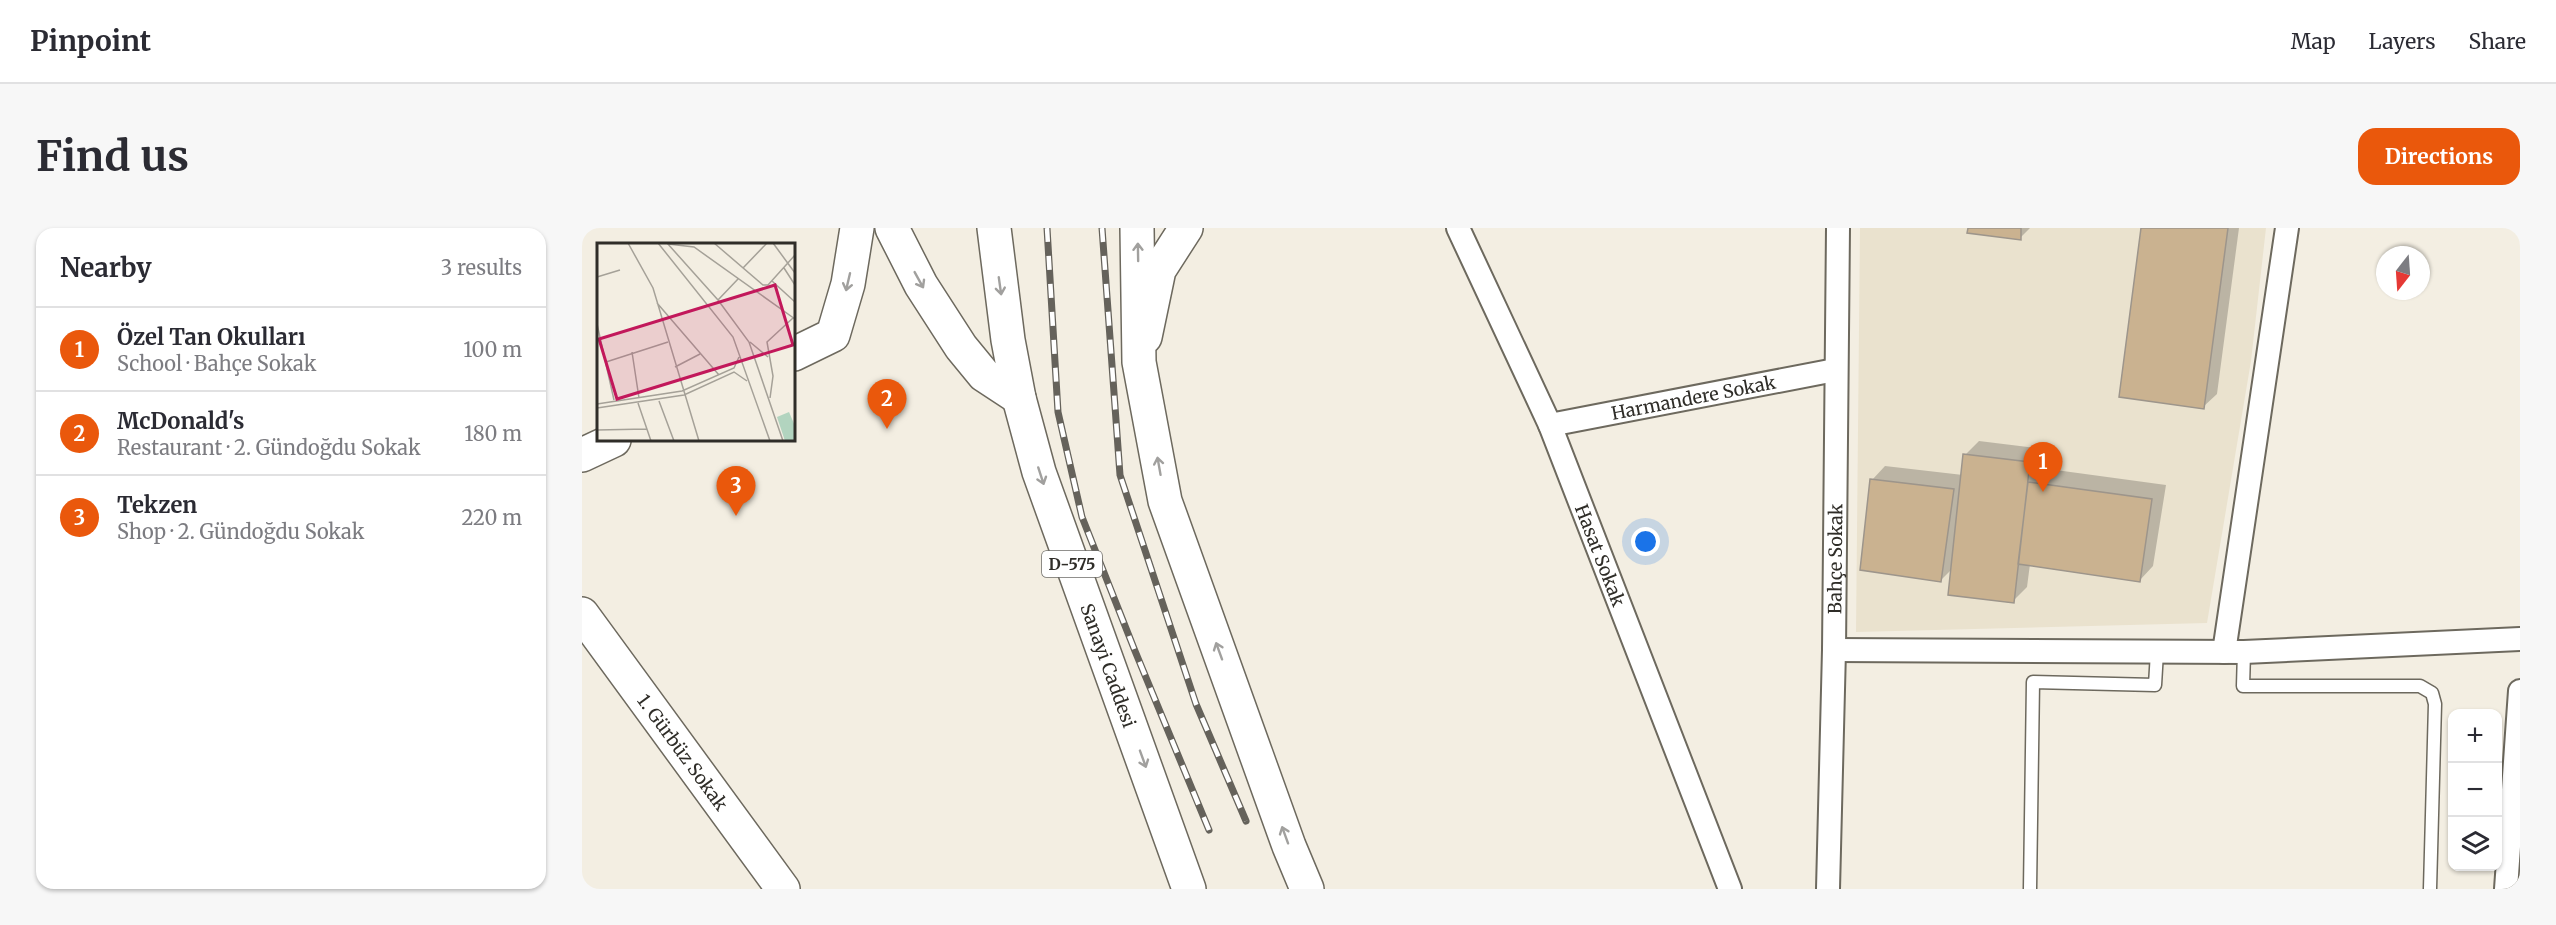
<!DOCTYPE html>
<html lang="en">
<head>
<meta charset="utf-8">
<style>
  :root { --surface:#fff; --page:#f7f7f7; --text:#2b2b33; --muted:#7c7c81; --line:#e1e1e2; --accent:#ea580c }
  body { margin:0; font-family:Merriweather,serif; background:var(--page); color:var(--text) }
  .controls { position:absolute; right:18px; bottom:18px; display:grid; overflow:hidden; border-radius:12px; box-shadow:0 2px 4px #0004 }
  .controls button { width:54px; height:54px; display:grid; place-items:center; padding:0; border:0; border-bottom:2px solid var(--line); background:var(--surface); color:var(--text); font:30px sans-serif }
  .compass { position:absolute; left:1794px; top:18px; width:54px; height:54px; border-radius:50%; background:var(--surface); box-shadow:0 2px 4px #0004; rotate:197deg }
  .you { position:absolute; left:1064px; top:314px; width:21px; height:21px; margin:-15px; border:4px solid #fff; border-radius:50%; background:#1a73e8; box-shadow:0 0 0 9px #1a73e833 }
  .badge { display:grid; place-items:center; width:39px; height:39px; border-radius:50%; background:var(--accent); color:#fff; font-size:20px; font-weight:700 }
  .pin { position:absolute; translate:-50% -50px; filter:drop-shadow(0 2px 3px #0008) }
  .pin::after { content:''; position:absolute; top:32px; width:21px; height:18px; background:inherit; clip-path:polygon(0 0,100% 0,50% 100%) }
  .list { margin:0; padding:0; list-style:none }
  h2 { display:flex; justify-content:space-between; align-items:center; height:78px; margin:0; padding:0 24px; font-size:26px }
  h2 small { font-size:20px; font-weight:400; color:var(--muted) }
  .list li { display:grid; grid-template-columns:39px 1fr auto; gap:18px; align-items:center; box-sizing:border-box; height:84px; padding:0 24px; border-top:2px solid var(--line) }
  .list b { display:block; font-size:22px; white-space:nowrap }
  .list p { margin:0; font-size:20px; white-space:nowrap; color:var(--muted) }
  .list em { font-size:20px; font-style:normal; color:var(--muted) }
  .icon { flex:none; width:33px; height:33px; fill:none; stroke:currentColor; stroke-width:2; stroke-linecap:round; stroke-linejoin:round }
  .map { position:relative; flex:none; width:1938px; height:661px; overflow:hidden; border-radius:18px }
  header { display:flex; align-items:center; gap:36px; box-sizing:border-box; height:84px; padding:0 30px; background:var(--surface); border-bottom:2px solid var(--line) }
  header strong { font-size:28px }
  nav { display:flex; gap:33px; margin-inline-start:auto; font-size:21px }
  .intro { display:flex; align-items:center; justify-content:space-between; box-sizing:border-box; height:144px; padding:0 36px }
  h1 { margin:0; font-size:42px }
  .button { padding:15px 27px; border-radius:18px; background:var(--accent); color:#fff; font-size:21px; font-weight:700 }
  main { display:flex; gap:36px; padding:0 36px }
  aside { flex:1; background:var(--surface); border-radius:18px; box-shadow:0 2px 4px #0004 }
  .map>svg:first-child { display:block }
</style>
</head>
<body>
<header>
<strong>Pinpoint</strong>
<nav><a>Map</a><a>Layers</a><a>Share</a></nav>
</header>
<div class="intro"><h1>Find us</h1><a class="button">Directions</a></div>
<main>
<aside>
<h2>Nearby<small>3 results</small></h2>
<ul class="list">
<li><span class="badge">1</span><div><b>Özel Tan Okulları</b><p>School · Bahçe Sokak</p></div><em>100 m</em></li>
<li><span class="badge">2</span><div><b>McDonald's</b><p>Restaurant · 2. Gündoğdu Sokak</p></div><em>180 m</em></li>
<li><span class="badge">3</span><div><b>Tekzen</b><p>Shop · 2. Gündoğdu Sokak</p></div><em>220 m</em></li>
</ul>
</aside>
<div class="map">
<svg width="1938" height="661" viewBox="0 0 1938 661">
  <rect width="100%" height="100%" fill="#f3eee2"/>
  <path fill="#eae2ce" d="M1278,0H1684L1669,133L1625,395L1274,404Z"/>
  <path fill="#0003" d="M1387,0H1448L1438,10Z
    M1560,0H1657L1635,166L1621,179Z
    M1397,213L1462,221L1459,240L1584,257L1571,338L1558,352L1448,336L1445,359L1431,373L1370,341L1359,352L1290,252L1303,238L1381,247L1383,227Z"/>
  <path fill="#cab290" stroke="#9d958b" stroke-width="1.5" d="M1386,0H1439V12L1385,5Z
    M1559,0H1646L1622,181L1537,169Z
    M1381,226L1448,234L1432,375L1366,367Z
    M1288,251L1372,261L1359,354L1278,342Z
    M1446,254L1570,271L1558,354L1436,336Z"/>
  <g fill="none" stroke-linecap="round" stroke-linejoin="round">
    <defs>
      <path id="lane" d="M1662,424L1661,458H1838L1850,465L1853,476L1848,661
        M1448,661L1451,454L1573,457L1575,424"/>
      <g id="street">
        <path id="s1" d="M876,0L968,197L1148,661"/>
        <path id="s2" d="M968,197L1253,142"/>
        <path d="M1252,422L1662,424L1938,411"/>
        <path d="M1642,424L1705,0"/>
        <path id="s3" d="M1246,661L1252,422L1256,0"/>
        <path d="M1924,661L1938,463"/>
      </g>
      <g id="secondary">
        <path d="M310,0L339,57L379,119L402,147L437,170"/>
        <path d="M212,126L251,107L266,56L275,0"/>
        <path d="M0,227L32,212"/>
        <path id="s4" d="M0,386L201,661"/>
      </g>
      <path id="primary" d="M563,109L577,42L604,0"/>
      <g id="highway">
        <path id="s5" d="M412,0L426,112L437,170L457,244L607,661"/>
        <path d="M555,0L557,134L583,273L707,618L725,661"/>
      </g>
    </defs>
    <use href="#lane" stroke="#6d695e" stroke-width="15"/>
    <use href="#street" stroke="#6d695e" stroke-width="26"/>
    <use href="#secondary" stroke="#6d695e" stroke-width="36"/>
    <use href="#primary" stroke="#6d695e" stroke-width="36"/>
    <use href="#highway" stroke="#6d695e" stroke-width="36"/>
    <use href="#lane" stroke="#fff" stroke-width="12"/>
    <use href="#street" stroke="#fff" stroke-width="22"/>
    <use href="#secondary" stroke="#fff" stroke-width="33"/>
    <use href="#primary" stroke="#fff" stroke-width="33"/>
    <use href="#highway" stroke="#fff" stroke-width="33"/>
    <defs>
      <path id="rail" d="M465,0L476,184L500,289L553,423L627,602
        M520,0L538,247L614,476L664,593"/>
    </defs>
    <use href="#rail" stroke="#65625b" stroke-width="7"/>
    <use href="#rail" stroke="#fff" stroke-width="4.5" stroke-dasharray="14" stroke-linecap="butt"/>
  </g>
  <defs><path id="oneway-shaft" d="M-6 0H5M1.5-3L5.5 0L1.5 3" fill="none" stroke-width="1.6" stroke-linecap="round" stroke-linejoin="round" transform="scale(1.5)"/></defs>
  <g stroke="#a1a09e">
    <use href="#oneway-shaft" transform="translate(556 24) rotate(-91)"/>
    <use href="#oneway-shaft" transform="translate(337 52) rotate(61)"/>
    <use href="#oneway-shaft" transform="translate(266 54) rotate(103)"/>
    <use href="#oneway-shaft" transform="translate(418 58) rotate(82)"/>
    <use href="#oneway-shaft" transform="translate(577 238) rotate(-100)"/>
    <use href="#oneway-shaft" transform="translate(459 248) rotate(72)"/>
    <use href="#oneway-shaft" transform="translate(637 423) rotate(-110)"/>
    <use href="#oneway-shaft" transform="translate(561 531) rotate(70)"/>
    <use href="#oneway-shaft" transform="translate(703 607) rotate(-110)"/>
  </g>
  <g text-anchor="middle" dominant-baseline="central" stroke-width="4.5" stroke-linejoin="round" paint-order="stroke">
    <rect fill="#fff" stroke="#6d6c68" stroke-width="1.5" x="460" y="323" width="60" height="26" rx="4.5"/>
    <g font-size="16" font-weight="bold" fill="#2f2d28">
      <text x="490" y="336">D-575</text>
    </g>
    <g font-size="18" fill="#2f2d28" stroke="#fff">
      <text stroke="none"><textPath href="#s2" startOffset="146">Harmandere Sokak</textPath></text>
      <text stroke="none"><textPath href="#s1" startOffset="357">Hasat Sokak</textPath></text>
      <text stroke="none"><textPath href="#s3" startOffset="330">Bahçe Sokak</textPath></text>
      <text stroke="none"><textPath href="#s5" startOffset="454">Sanayi Caddesi</textPath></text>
      <text stroke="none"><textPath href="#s4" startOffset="171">1. Gürbüz Sokak</textPath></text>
    </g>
  </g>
  <g transform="translate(15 15)">
    <rect width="198" height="198" fill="#f3eee2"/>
    <path d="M192,169L198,183V198H188L180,174Z" fill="#b2d4bf"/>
    <path fill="none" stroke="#a5a198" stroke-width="1.5" d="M31,0L56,45L102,198M61,0L136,94L173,198M70,0L121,57L152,99L186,198M117,0L166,42H171L198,12M176,0L198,30M71,1L97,4L198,76M146,25L170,0M187,25L198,42M0,34L23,27M175,38L198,59M121,57L141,36M60,60L122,132M0,81L17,157M153,99L171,114M35,109L42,155M9,119L71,99M78,124L103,111M173,155L176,133L170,99L196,75M62,158L77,198M41,160L54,198M0,161L85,148L137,125L142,114M0,165L87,152L137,129L150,138M0,187L50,186"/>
    <path fill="#c2185b" fill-opacity="0.15" stroke="#c2185b" stroke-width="3" d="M178,42L196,102L20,156L2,96Z"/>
    <rect width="198" height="198" fill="none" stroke="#2f2d28" stroke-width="3"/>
  </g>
</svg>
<div class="controls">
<button>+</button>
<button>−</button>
<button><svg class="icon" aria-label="layers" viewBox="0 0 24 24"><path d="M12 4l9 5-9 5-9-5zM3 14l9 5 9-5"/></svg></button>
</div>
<svg class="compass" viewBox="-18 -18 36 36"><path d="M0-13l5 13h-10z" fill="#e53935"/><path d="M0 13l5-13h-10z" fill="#7c7c81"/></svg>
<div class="you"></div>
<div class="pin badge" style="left:1461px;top:264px">1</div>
<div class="pin badge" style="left:305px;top:201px">2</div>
<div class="pin badge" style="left:154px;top:288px">3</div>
</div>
</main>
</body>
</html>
